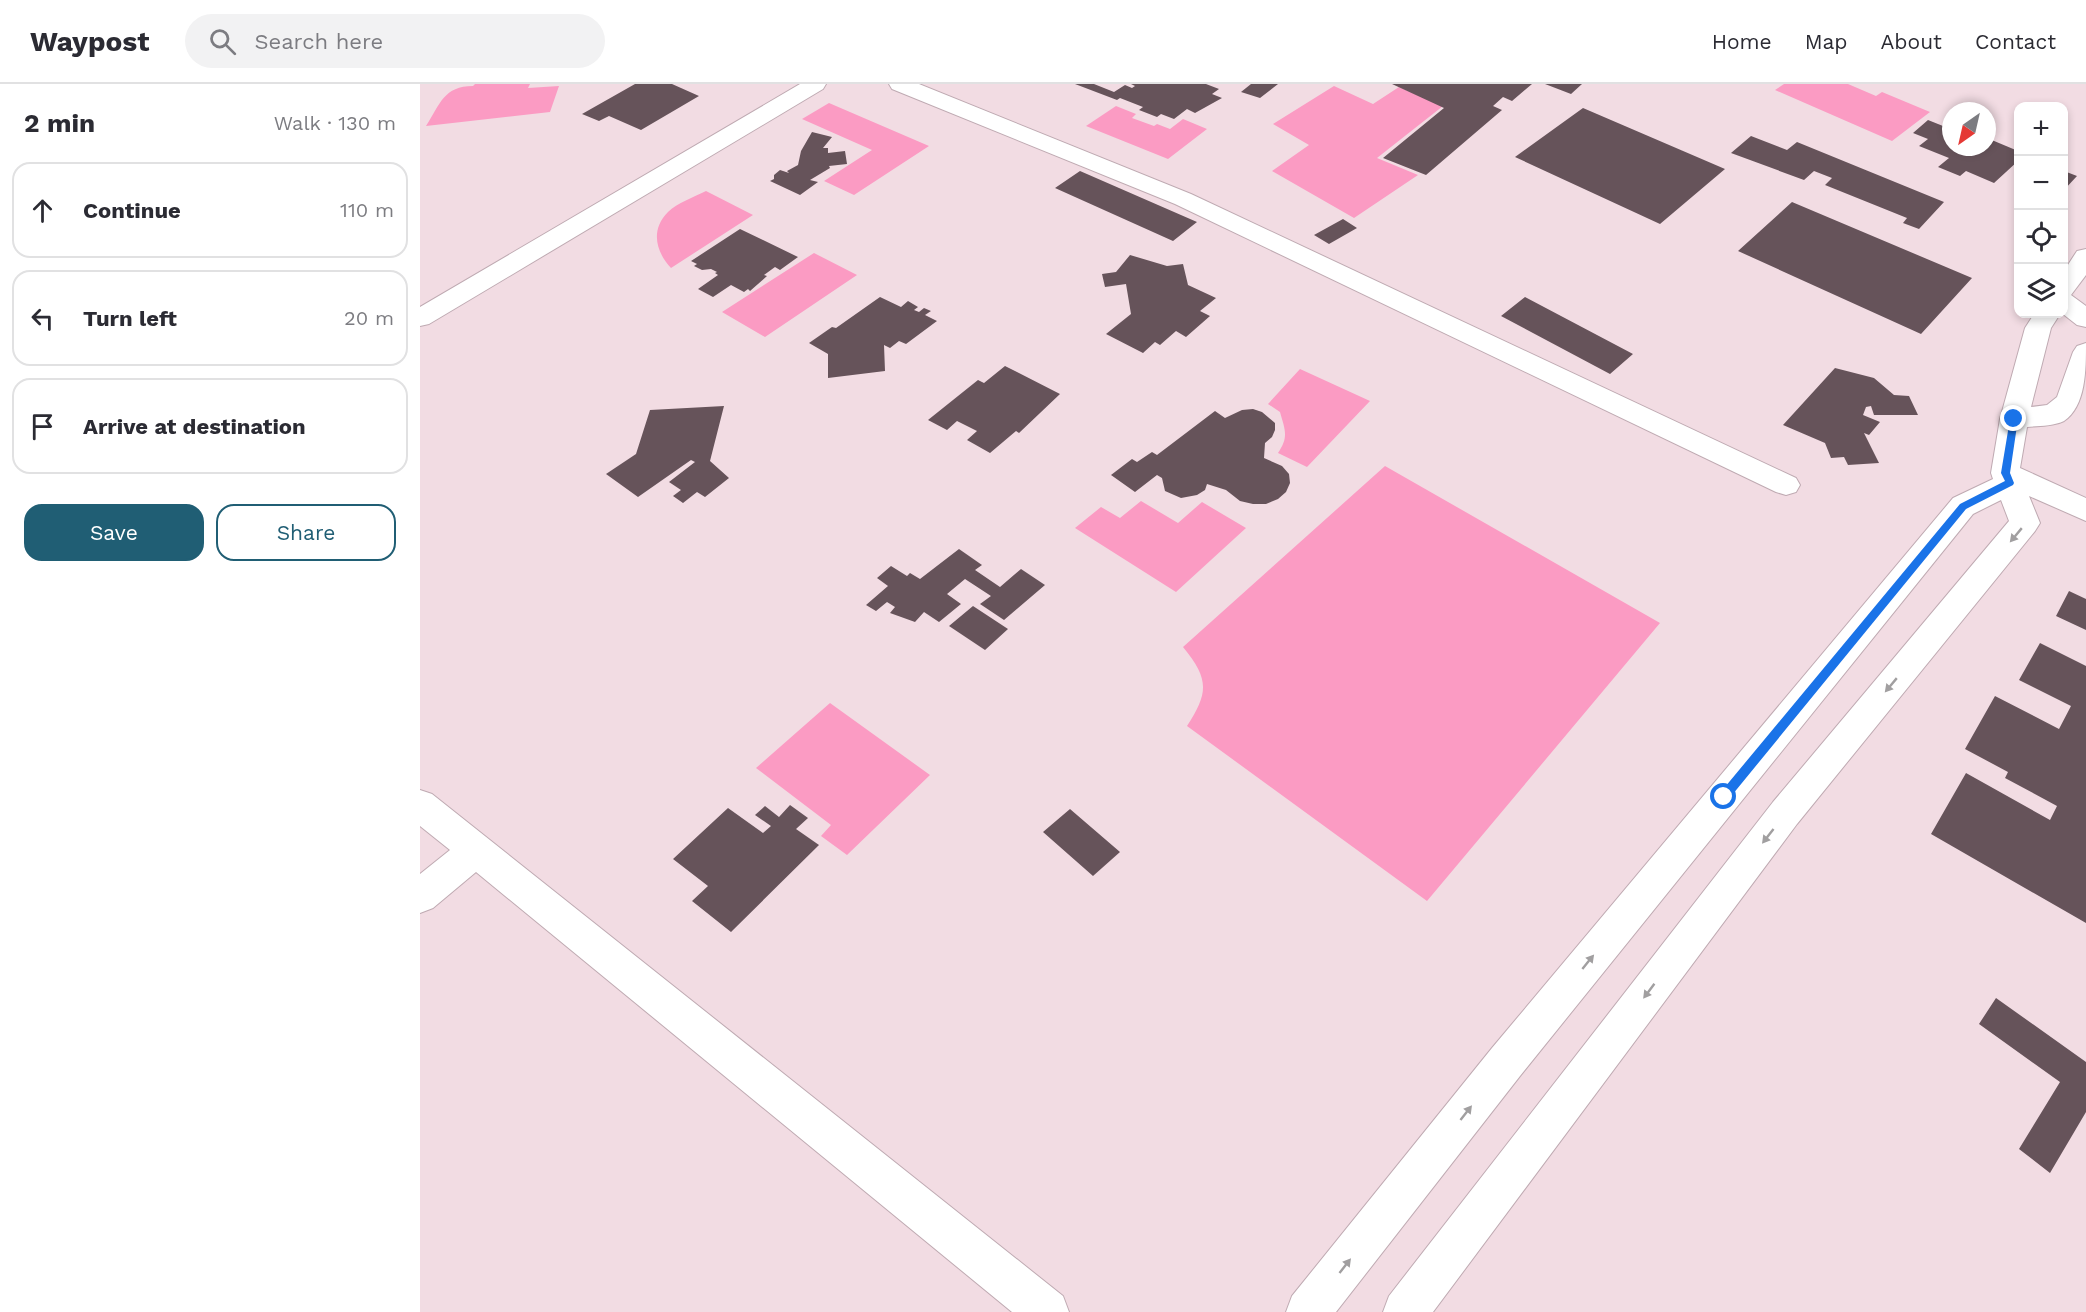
<!DOCTYPE html>
<html lang="en">
<head>
<meta charset="utf-8">
<style>
  :root { --surface:#fff; --page:#f2f2f3; --text:#2b2b33; --muted:#7c7c81; --line:#e1e1e2; --accent:#205e74 }
  body { margin:0; font-family:"Work Sans",sans-serif; background:var(--page); color:var(--text) }
  .controls { position:absolute; right:18px; top:18px; display:grid; overflow:hidden; border-radius:12px; box-shadow:0 3px 9px #0003 }
  .controls button { width:54px; height:54px; display:grid; place-items:center; padding:0; border:0; border-bottom:2px solid var(--line); background:var(--surface); color:var(--text); font:30px sans-serif }
  .compass { position:absolute; left:1522px; top:18px; width:54px; height:54px; border-radius:50%; background:var(--surface); box-shadow:0 3px 9px #0003; rotate:214deg }
  .stop { position:absolute; width:18px; height:18px; margin:-14px; border:4px solid #1a73e8; border-radius:50%; background:#fff }
  .stop.end { background:#1a73e8; border-color:#fff; box-shadow:0 2px 6px #0008 }
  .list { margin:0; padding:0; list-style:none }
  h2 { display:flex; justify-content:space-between; align-items:center; height:78px; margin:0; padding:0 24px; font-size:26px }
  h2 small { font-size:20px; font-weight:400; color:var(--muted) }
  .list li { display:grid; grid-template-columns:39px 1fr auto; gap:18px; align-items:center; box-sizing:border-box; height:96px; margin:0 12px 12px; padding:0 12px; border:2px solid var(--line); border-radius:18px }
  .list b { display:block; font-size:22px; white-space:nowrap }
  .list em { font-size:20px; font-style:normal; color:var(--muted) }
  .actions { display:flex; gap:12px; padding:18px 24px }
  .actions a { flex:1; padding:14px 0; border:2px solid var(--accent); border-radius:18px; text-align:center; font-size:21px; color:var(--accent) }
  .actions .main { background:var(--accent); color:#fff }
  .icon { flex:none; width:33px; height:33px; fill:none; stroke:currentColor; stroke-width:2; stroke-linecap:round; stroke-linejoin:round }
  .map { position:relative; flex:none; width:1666px; height:1228px; overflow:hidden }
  header { display:flex; align-items:center; gap:36px; box-sizing:border-box; height:84px; padding:0 30px; background:var(--surface); border-bottom:2px solid var(--line) }
  header strong { font-size:28px }
  nav { display:flex; gap:33px; margin-inline-start:auto; font-size:21px }
  .search { width:420px; height:54px; background:var(--page); display:flex; align-items:center; gap:15px; box-sizing:border-box; padding:0 21px; border-radius:33px; color:var(--muted); font-size:22px }
  main { display:flex }
  aside { flex:1; background:var(--surface) }
  .map>svg:first-child { display:block }
</style>
</head>
<body>
<header>
<strong>Waypost</strong>
<div class="search"><svg class="icon" aria-label="search" viewBox="0 0 24 24"><circle cx="10" cy="10" r="6"/><path d="M15 15l6 6"/></svg>Search here</div>
<nav><a>Home</a><a>Map</a><a>About</a><a>Contact</a></nav>
</header>
<main>
<aside>
<h2>2 min<small>Walk · 130 m</small></h2>
<ul class="list">
<li><svg class="icon" aria-label="ahead" viewBox="0 0 24 24"><path d="M12 20V5M6 11l6-6 6 6"/></svg><div><b>Continue</b></div><em>110 m</em></li>
<li><svg class="icon" aria-label="left" viewBox="0 0 24 24"><path d="M17 20v-9H6M10 6l-5 5 5 5"/></svg><div><b>Turn left</b></div><em>20 m</em></li>
<li><svg class="icon" aria-label="arrive" viewBox="0 0 24 24"><path d="M6 21V4h12l-3 4 3 4H6"/></svg><div><b>Arrive at destination</b></div></li>
</ul>
<div class="actions"><a class="main">Save</a><a>Share</a></div>
</aside>
<div class="map">
<svg width="1666" height="1228" viewBox="0 0 1666 1228">
  <rect width="100%" height="100%" fill="#f2dce3"/>
  <path fill="#fb9bc3" d="M55,0H110L108,4L139,2L130,28L6,42C20,20 24,2 53,2Z
    M1364,0H1428L1456,12L1462,8L1510,28L1472,57L1355,6Z
    M914,2L953,20L979,3L1023,22L957,74L998,91L934,134L852,87L889,61L853,40Z
    M409,19L509,62L434,111L404,97L452,66L382,35Z
    M696,22L716,30L712,34L734,42L737,40L750,45L763,35L787,45L748,75L666,42Z
    M286,107L333,131L251,184C236,168 230,146 248,128C257,119 274,113 286,107Z
    M394,169L437,191L345,253L302,228Z
    M880,285L950,317L887,383L858,369C869,353 865,346 860,328L848,320Z
    M965,382L1240,539L1007,817L767,642C789,608 789,595 763,563Z
    M721,417L758,439L782,418L826,444L756,508L655,444L681,423L700,434Z
    M410,619L510,691L427,771L401,752L411,741L336,684Z"/>
  <path fill="#66535a" d="M215,0H252L279,12L221,46L189,32L179,37L162,30Z
    M655,0H674L694,8L705,1L712,4L715,2L711,0H786L799,5L792,10L802,14L775,29L767,25L754,35L741,30L737,33L719,26L723,23L700,14L697,16Z
    M831,0H858L840,14L821,8Z
    M972,0H1112L1092,17L1083,13L1073,22L1082,26L1006,91L963,74L1024,24Z
    M1125,0H1162L1151,10Z
    M1163,24L1305,85L1240,140L1095,73Z
    M1508,36L1523,42L1528,38L1531,39V63H1567V54L1598,67V77L1574,99L1546,87L1540,92L1518,83L1529,74L1499,62L1508,55L1493,49Z
    M392,48L412,53L403,64H408V69L425,67L427,80L409,82L410,84L390,96L398,98L380,111L350,97L354,95V91L360,86L369,89L367,87L378,81L381,67Z
    M1331,52L1367,66L1377,58L1524,118L1499,145L1483,139L1487,134L1405,101L1412,94L1394,87L1384,96L1311,69Z
    M660,87L777,138L753,157L635,104Z
    M1644,87L1657,92L1644,106Z
    M1372,118L1552,194L1501,250L1318,167Z
    M923,135L937,144L909,160L894,151Z
    M320,145L378,173L360,186L355,183L344,191L347,192L330,207L328,205L324,208L311,201L293,213L278,205L298,191L295,189L297,188L291,185L282,186L274,182L277,180L271,177Z
    M710,171L747,182L763,180L768,201L796,214L780,227L790,232L766,253L756,247L740,261L735,258L723,269L686,250L711,230L706,200L685,203L682,190L696,188Z
    M460,213L481,223L488,217L498,223L494,226L499,228L504,224L511,227L505,231L517,237L486,260L479,257L470,264L464,261L465,287L408,294V270L389,259L412,243L416,244Z
    M1105,213L1213,270L1190,290L1081,232Z
    M585,282L640,310L599,349L596,347L570,369L547,356L557,347L537,337L527,346L508,336L558,296L564,299Z
    M1415,284L1454,294L1474,311L1489,312L1498,331H1454L1451,322L1446,323L1443,331L1460,338L1449,351L1444,349L1459,379L1428,381L1424,373L1411,374L1405,359L1363,341Z
    M304,322L290,377L309,394L285,413L277,408L263,419L253,412L261,406L249,398L275,378L271,376L218,413L186,390L216,370L230,326Z
    M833,325L842,328L855,339V346L852,353L845,359L844,374L862,382L869,390L870,399L866,408L858,415L846,420H833L820,417L806,406L787,400L785,406L777,411L761,414L745,407L742,394L737,391L715,408L691,391L712,375L717,378L732,368L737,371L795,327L805,334L822,326Z
    M539,465L562,481L555,486L580,503L601,485L625,501L584,536L560,520L571,512L545,495L527,510L541,520L519,538L504,528L495,538L470,529L475,523L467,518L456,527L446,521L468,502L457,494L471,482L487,492L490,489L500,495Z
    M1649,507L1666,515V546L1636,532Z
    M553,522L588,545L565,566L529,542Z
    M1620,559L1666,582V839L1511,750L1546,689L1630,736L1637,722L1585,694L1588,688L1545,665L1575,612L1639,645L1651,622L1599,596Z
    M370,721L388,734L376,745L399,761L311,848L272,817L288,802L253,775L308,724L343,749L351,742L335,731L345,722L359,733Z
    M650,725L700,768L673,792L623,748Z
    M1576,914L1666,978V1028L1630,1089L1599,1065L1640,998L1559,940Z"/>
  <g fill="none" stroke-linecap="round" stroke-linejoin="round">
    <defs>
      <path id="minor" d="M380,0H406L403,5L9,240L0,242V223Z
        M469,0H499L771,110L1376,394L1380,401L1376,408L1366,411L1356,408L755,120L472,5Z
        M1666,165V191L1651,211L1666,222V243L1657,241L1643,230L1644,187L1657,167Z
        M1614,230H1640L1631,244L1611,323L1627,321L1637,313L1653,268L1657,262L1666,259C1666,286 1666,322 1644,337C1634,342 1618,342 1607,343L1600,384L1666,414V437L1609,412L1620,439L1615,447L1377,740L1013,1228H963L969,1212L1353,718L1589,437L1581,416L1553,430L1100,992L916,1228H866L872,1212L1072,964L1533,414L1573,395L1571,389L1580,335L1605,244Z
        M0,706L12,710L643,1212L649,1228H592L56,788L13,824L0,829V790L30,766L0,742Z"/>
    </defs>
    <use href="#minor" stroke="#bfaab2" stroke-width="2"/>
    <use href="#minor" fill="#fff" fill-rule="evenodd"/>
  </g>
  <defs><path id="oneway-solid" d="M-6-.8H1V-3.2L6.5 0L1 3.2V.8H-6Z" transform="scale(1.5)"/></defs>
  <g fill="#a19fa0">
    <use href="#oneway-solid" transform="translate(1596 451) rotate(130)"/>
    <use href="#oneway-solid" transform="translate(1471 601) rotate(130)"/>
    <use href="#oneway-solid" transform="translate(1348 752) rotate(128)"/>
    <use href="#oneway-solid" transform="translate(1168 878) rotate(-51)"/>
    <use href="#oneway-solid" transform="translate(1229 907) rotate(127)"/>
    <use href="#oneway-solid" transform="translate(1046 1029) rotate(-52)"/>
    <use href="#oneway-solid" transform="translate(925 1182) rotate(-52)"/>
  </g>
  <path fill="#1a73e8" d="M1594,332L1598,335L1590,389L1594,399L1593,401L1546,425L1308,716H1300V709L1540,420L1585,397L1581,389L1590,335Z"/>
</svg>
<div class="controls">
<button>+</button>
<button>−</button>
<button><svg class="icon" aria-label="locate" viewBox="0 0 24 24"><circle cx="12" cy="12" r="6"/><path d="M12 2v4M12 18v4M2 12h4M18 12h4"/></svg></button>
<button><svg class="icon" aria-label="layers" viewBox="0 0 24 24"><path d="M12 4l9 5-9 5-9-5zM3 14l9 5 9-5"/></svg></button>
</div>
<svg class="compass" viewBox="-18 -18 36 36"><path d="M0-13l5 13h-10z" fill="#e53935"/><path d="M0 13l5-13h-10z" fill="#7c7c81"/></svg>
<div class="stop" style="left:1304px;top:713px"></div>
<div class="stop end" style="left:1594px;top:335px"></div>
</div>
</main>
</body>
</html>
